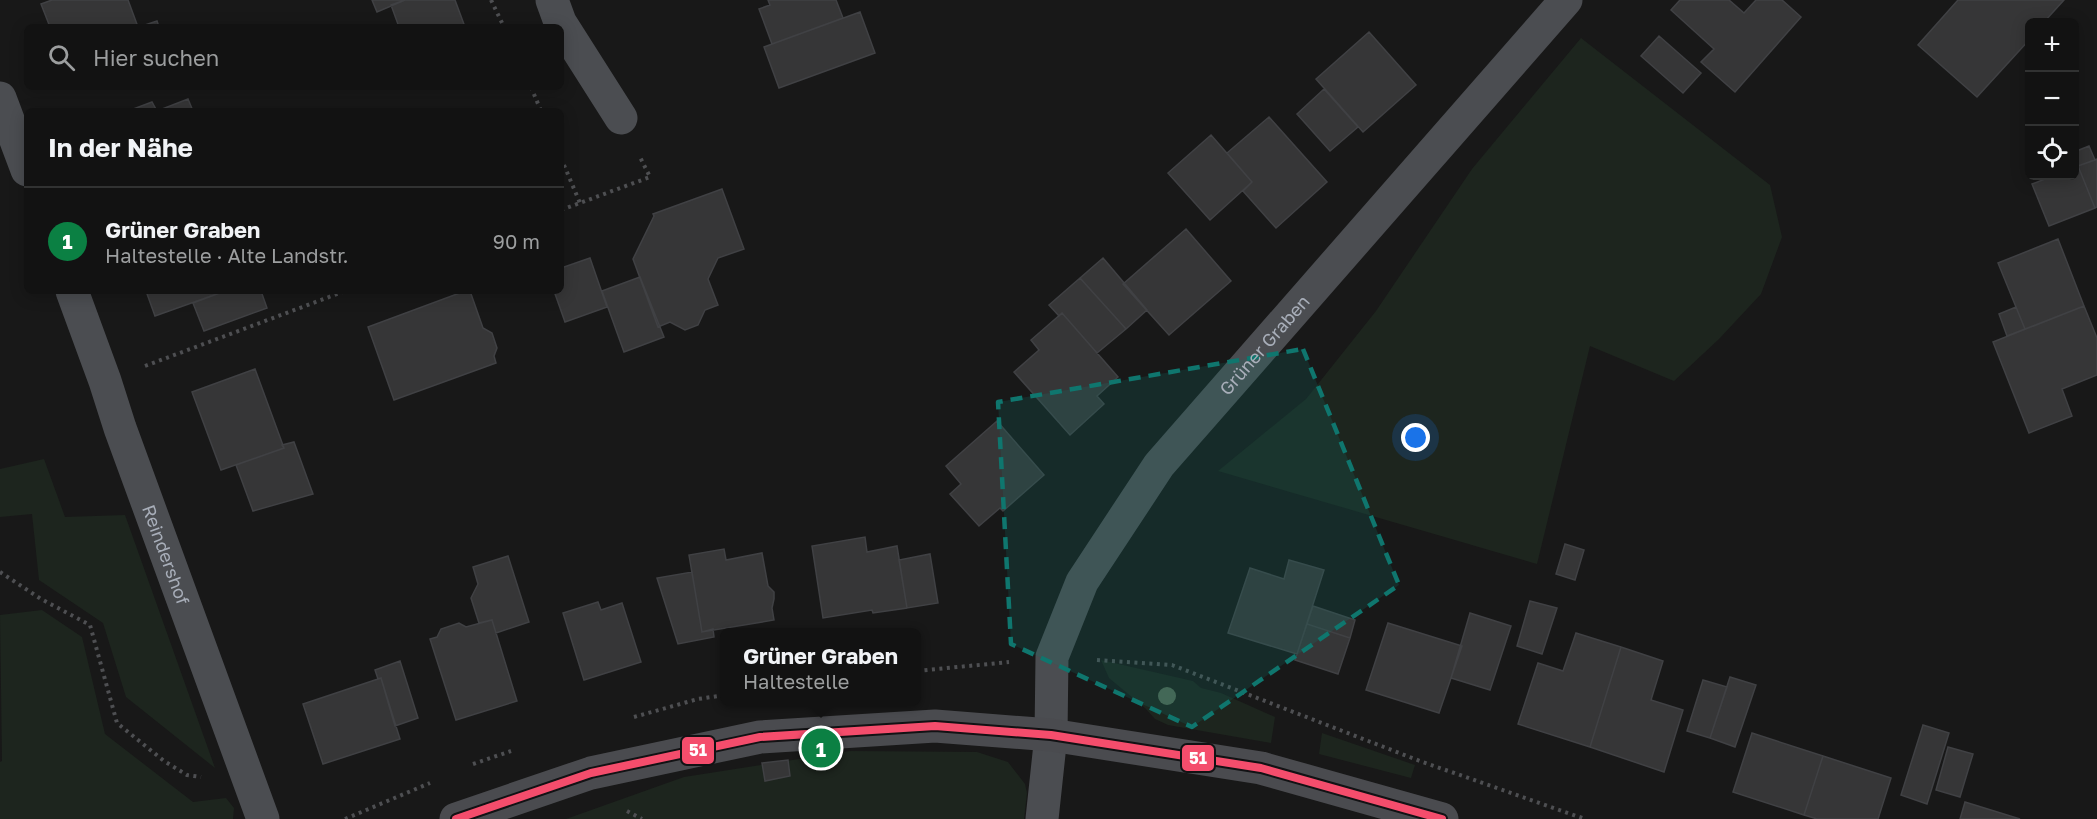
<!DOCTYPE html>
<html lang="de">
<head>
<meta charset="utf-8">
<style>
  :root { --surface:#121212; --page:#1f2020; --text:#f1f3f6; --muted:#9c9e9f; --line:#313232; --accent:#0b8043 }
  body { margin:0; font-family:"Golos Text",sans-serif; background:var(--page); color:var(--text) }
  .controls { position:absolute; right:18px; top:18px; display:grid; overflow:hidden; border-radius:9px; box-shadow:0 3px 15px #0003 }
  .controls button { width:54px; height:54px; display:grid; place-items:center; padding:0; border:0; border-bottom:2px solid var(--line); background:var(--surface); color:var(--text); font:30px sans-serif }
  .you { position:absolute; left:1416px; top:438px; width:21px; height:21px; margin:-15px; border:4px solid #fff; border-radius:50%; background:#1a73e8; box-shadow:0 0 0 9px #1a73e833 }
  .badge { display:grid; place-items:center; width:39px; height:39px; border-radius:50%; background:var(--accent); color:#fff; font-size:20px; font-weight:700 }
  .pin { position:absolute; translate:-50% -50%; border:3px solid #fff; box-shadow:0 2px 6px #0006 }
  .popup { position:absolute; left:720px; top:628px; width:201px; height:78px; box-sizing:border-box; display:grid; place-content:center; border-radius:9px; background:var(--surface); filter:drop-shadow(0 2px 4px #0005); font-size:20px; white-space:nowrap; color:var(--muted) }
  .popup b { font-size:22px; color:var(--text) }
  .popup::after { content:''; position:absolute; left:50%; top:100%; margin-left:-12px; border:12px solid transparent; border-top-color:var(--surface) }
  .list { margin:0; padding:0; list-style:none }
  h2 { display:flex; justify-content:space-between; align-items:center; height:78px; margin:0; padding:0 24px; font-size:26px }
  h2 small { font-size:20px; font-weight:400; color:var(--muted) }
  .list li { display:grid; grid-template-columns:39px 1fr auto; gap:18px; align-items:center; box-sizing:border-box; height:108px; padding:0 24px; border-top:2px solid var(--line) }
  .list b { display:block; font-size:22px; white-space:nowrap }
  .list p { margin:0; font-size:20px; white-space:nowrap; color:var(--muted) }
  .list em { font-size:20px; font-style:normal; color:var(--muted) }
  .icon { flex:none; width:33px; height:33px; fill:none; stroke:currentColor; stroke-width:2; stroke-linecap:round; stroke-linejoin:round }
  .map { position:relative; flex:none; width:2097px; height:819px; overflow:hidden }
  .search { position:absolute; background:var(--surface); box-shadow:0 3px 15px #0003; left:24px; top:24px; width:540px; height:66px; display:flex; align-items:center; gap:15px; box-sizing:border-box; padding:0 21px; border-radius:9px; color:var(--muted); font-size:22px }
  .panel { position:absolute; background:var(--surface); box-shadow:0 3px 15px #0003; left:24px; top:108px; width:540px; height:186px; border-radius:9px }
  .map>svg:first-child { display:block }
</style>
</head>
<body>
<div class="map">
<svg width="2097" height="819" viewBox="0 0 2097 819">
  <rect width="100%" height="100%" fill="#181818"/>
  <path fill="#1d251e" d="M1581,38L1770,185L1782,237L1761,294L1719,339L1674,381L1590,346L1537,564L1218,471L1306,399L1376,311L1472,169Z
    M44,459L65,517L125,515L215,768L126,697L103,623L39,580L32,514L0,517V469Z
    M42,610L82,637L105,734L193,802L226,798L234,808L233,819H0V762L2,761L0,615Z
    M1101,660L1193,681L1201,688L1221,693L1275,717L1271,743L1168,725L1155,719L1145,708L1109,678Z
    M1322,733L1415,765L1411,778L1319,754Z
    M850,751L977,752L1008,762L1025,784L1027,793L1024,819H566L684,777Z"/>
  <path fill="#363637" stroke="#404144" stroke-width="1.5" d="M52,0H128L138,27H50L41,4Z
    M372,0H405L377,12Z
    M405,0H455L465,27H399L391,5Z
    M768,0H836L843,18L772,44L759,9L770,5Z
    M1680,0H1729L1744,13L1756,0H1782L1801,17L1735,92L1701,62L1714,49L1671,10Z
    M1958,0H2064L2044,22H2030V39L1977,97L1918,45Z
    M860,12L875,53L779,88L764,47Z
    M157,21L159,27H139Z
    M1369,32L1416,85L1363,132L1316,79Z
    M1659,36L1701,73L1683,93L1641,56Z
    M1324,89L1358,127L1330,151L1297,114Z
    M188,99L193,111H128L152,102L157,111Z
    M1269,117L1327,182L1276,228L1243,191L1252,182L1227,153Z
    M1211,135L1252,182L1210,220L1168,173Z
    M2089,146L2095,160L2078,166L2074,152Z
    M2097,159V207L2095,208L2078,166Z
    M2078,166L2095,208L2049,226L2032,184L2053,176H2074V167Z
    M722,189L744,249L718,258L708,279L718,305L705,310L698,325L685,330L670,322L658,327L633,259L654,216L653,214Z
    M1186,229L1231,281L1169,335L1123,284Z
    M2058,239L2084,306L2025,329L1998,263Z
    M590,258L607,307L565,322L554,291H561V268Z
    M1103,258L1147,310L1126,329L1080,278Z
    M640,277L664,337L624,352L602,291Z
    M1080,278L1126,329L1097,353L1062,313L1059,316L1049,305Z
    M146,291H225L155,316Z
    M225,291H261L267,308L204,331L193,303Z
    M465,291H470L483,328L492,333L497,348L494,356L496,363L394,400L368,327Z
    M2084,306L2097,338V375L2062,389L2072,416L2029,433L1993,342Z
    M2016,307L2025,329L2007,336L1999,314Z
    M1062,313L1118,377L1097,396L1104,404L1070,435L1014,372L1039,350L1031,340Z
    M255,369L284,448L221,470L192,392Z
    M997,421L1044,475L1003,511L1000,508L979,526L950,494L961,484L946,466Z
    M294,442L313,494L253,511L236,465L284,448L282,445Z
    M865,537L867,552L897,546L907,608L873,613L872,610L823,618L812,546Z
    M1565,544L1584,550L1575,580L1556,574Z
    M724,549L726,560L762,553L768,586L774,592V599L772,608L774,620L702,632L689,555Z
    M930,554L938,603L907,608L899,560Z
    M508,556L529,622L496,633L492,620L479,623L471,598L478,584L473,567Z
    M1289,560L1324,570L1297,654L1228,633L1250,568L1284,579Z
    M692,572L702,632L713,629L714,637L678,644L657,578Z
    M1530,601L1557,608L1542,654L1517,646Z
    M598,602L601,610L622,603L641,662L584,680L563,613Z
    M1313,606L1355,620L1350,638L1307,624Z
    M1470,613L1511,626L1490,690L1451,678Z
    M492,620L517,701L456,720L430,639L437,637L441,629L459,623L466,627Z
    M1388,623L1462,646L1439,713L1366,690Z
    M1307,624L1350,638L1338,674L1295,660Z
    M1576,633L1621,647L1590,747L1518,724L1538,663L1563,671Z
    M1621,647L1663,661L1651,700L1683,710L1664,772L1590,747Z
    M400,661L418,718L395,726L381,678L378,679L375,670Z
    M1730,677L1756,685L1735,747L1710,738Z
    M381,678L400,739L323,764L303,704Z
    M1703,680L1727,687L1710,738L1687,731Z
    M1923,725L1949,733L1927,804L1901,795Z
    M1752,733L1823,756L1804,815L1733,792Z
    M1948,747L1973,754L1960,797L1936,790Z
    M1823,756L1891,778L1878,819H1817L1804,815Z
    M788,760L790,776L765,781L762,763Z
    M1965,802L2020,819H1960Z"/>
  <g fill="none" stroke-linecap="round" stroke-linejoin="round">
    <path stroke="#4e4f52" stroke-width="4" stroke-dasharray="3 4.5" stroke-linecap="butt" d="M491,0L504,27
      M531,87L541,111
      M561,158L580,203
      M561,210L650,177L639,155
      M145,366L345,291
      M0,572L41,599L90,625L117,723L164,761L187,775L201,777
      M1097,660L1172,665L1420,761L1585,819
      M917,671L1009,662
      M634,717L698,699L725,695
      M473,764L511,751
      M627,811L642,819
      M345,819L430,783"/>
    <g stroke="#4b4d51" stroke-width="33">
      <path d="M552,0L560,22L621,118"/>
      <path d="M0,98L27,170"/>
      <path id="s1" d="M72,291L105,381L120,428L263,819"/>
      <path id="s2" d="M1042,819L1051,735L1052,657L1082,582L1159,465L1566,0"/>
    </g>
    <path stroke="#4a4b4f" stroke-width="33" d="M456,819L591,773L760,737L935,726L1051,735L1261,768L1442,819"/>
    <defs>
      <path id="bus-1" d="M456,819L591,773L760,737L935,726L1051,735L1261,768L1442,819"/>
    </defs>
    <use href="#bus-1" stroke="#121214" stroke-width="12"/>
    <use href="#bus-1" stroke="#f44d6c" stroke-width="8"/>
  </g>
  <circle fill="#516552" cx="1167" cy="696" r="9"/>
  <path fill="#0f766e" fill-opacity="0.2" stroke="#0f766e" stroke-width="4.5" stroke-dasharray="12 8" stroke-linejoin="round" d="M1303,349L1399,585L1192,727L1011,644L998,402Z"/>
  <g text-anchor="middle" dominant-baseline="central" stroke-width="4.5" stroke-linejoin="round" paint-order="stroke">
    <g font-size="18" fill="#a8aeb9" stroke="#121214">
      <text stroke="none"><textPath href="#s2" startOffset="543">Grüner Graben</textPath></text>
      <text stroke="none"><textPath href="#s1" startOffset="280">Reindershof</textPath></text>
    </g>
  </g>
  <g stroke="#121214" stroke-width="2">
    <rect x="681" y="736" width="34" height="29" rx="6" fill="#f44d6c"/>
    <rect x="1181" y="744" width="34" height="28" rx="6" fill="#f44d6c"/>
  </g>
  <g font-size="16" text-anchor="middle" font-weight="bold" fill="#fff">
    <text x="698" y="756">51</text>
    <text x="1198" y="764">51</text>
  </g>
</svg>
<div class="controls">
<button>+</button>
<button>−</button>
<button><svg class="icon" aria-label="locate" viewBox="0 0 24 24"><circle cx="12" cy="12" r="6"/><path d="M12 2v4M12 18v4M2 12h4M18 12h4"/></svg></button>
</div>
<div class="you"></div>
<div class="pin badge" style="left:821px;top:748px">1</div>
<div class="popup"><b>Grüner Graben</b>Haltestelle</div>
<div class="search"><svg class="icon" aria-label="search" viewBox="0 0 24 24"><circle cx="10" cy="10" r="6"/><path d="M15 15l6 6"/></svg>Hier suchen</div>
<section class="panel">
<h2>In der Nähe<small></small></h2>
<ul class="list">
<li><span class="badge">1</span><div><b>Grüner Graben</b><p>Haltestelle · Alte Landstr.</p></div><em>90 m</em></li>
</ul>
</section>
</div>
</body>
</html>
